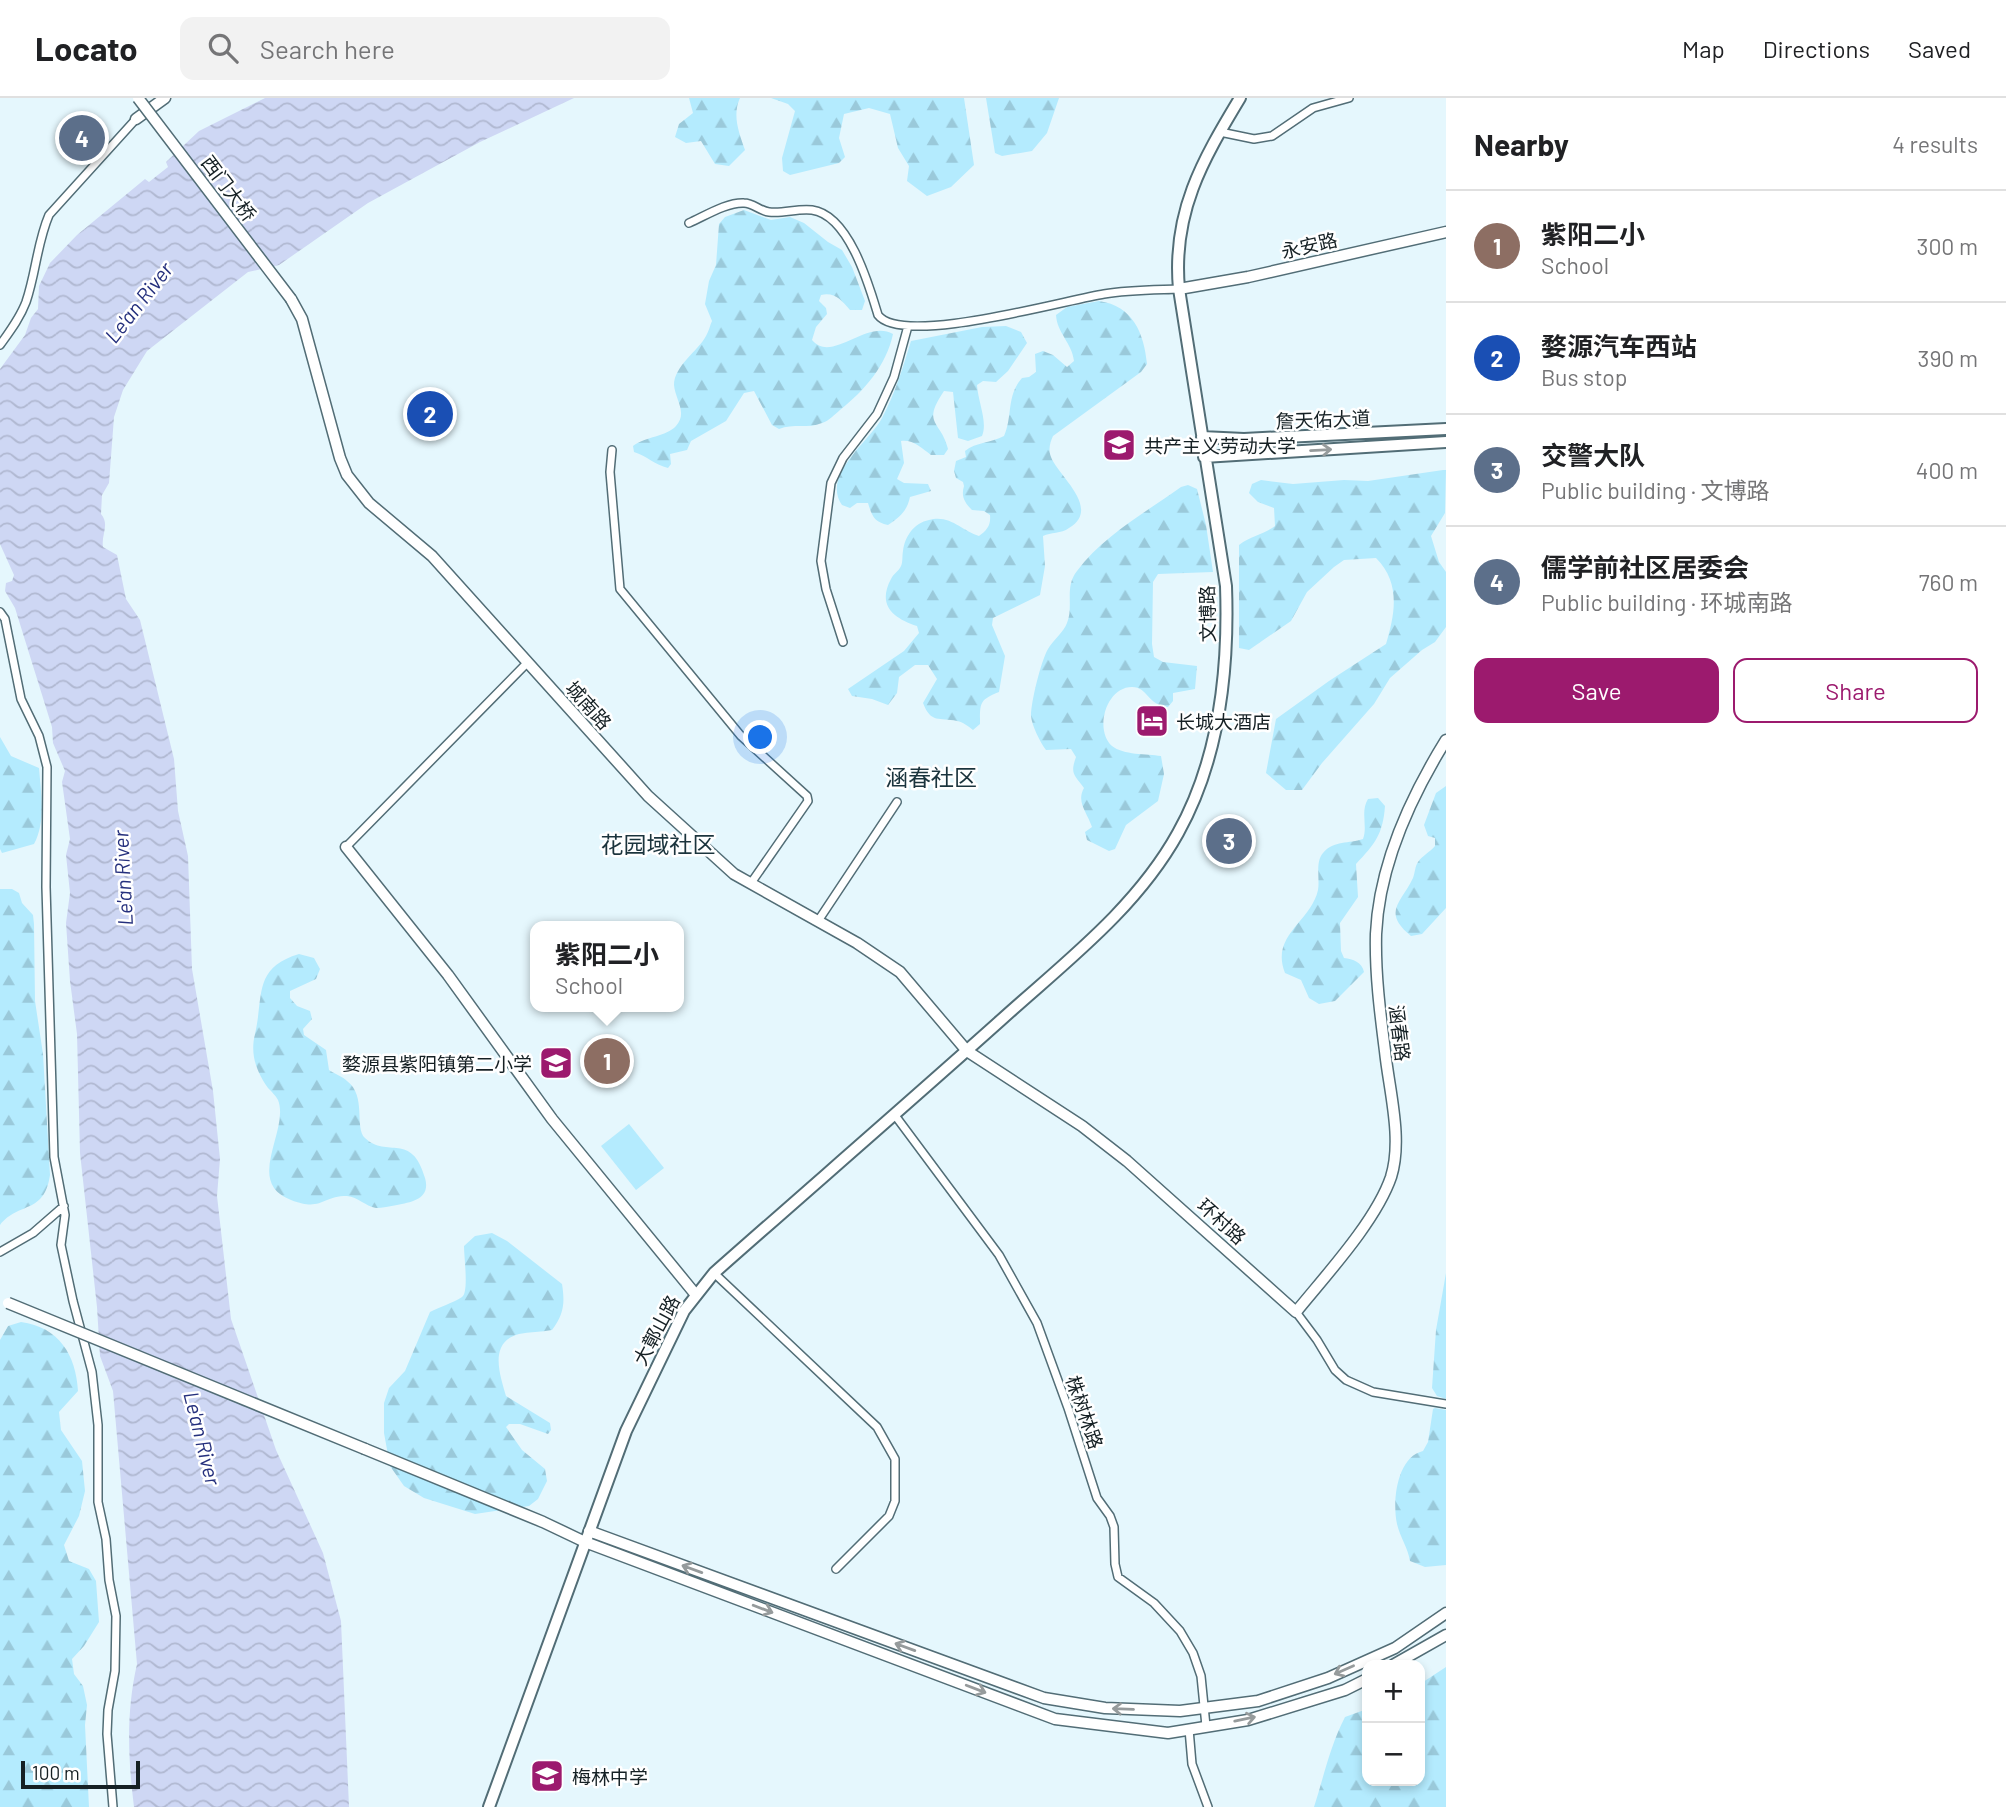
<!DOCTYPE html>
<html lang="en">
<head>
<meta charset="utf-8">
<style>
  :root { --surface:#fff; --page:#f2f2f2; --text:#202124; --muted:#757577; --line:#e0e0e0; --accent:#9c1a6e }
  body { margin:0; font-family:Barlow,"Noto Sans SC",sans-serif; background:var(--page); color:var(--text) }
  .controls { position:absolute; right:21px; bottom:21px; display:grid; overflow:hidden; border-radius:14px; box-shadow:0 4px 10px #0003 }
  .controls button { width:63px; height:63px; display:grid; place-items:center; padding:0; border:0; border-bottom:2px solid var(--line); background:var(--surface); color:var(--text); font:35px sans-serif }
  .scale { position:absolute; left:21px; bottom:18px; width:119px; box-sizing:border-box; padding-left:7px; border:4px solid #152024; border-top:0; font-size:19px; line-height:24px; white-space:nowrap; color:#152024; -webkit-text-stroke:5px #fff; paint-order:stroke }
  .you { position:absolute; left:761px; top:640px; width:24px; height:24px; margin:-18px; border:5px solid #fff; border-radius:50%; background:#1a73e8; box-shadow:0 0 0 10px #1a73e833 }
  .badge { display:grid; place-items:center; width:46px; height:46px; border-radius:50%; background:var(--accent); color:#fff; font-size:23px; font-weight:700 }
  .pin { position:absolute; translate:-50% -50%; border:4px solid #fff; box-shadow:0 2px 7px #0006 }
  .popup { position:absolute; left:530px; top:823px; width:154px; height:91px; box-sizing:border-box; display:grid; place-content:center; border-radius:14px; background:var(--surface); filter:drop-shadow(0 2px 5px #0005); font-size:23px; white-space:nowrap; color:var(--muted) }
  .popup b { font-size:26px; color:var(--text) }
  .popup::after { content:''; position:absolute; left:50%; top:100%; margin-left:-14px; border:14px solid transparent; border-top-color:var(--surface) }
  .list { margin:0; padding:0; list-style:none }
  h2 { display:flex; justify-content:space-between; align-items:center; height:91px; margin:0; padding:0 28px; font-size:30px }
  h2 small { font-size:23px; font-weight:400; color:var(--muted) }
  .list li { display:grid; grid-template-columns:46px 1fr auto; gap:21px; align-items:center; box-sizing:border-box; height:112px; padding:0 28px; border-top:2px solid var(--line) }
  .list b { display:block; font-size:26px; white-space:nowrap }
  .list p { margin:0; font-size:23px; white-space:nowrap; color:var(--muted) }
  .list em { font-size:23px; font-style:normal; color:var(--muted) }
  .actions { display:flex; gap:14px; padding:21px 28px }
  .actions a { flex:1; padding:16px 0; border:2px solid var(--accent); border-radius:14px; text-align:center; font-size:24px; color:var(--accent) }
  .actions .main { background:var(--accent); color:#fff }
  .icon { flex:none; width:38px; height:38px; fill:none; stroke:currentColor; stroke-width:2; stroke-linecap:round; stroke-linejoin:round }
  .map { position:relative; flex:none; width:1446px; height:1709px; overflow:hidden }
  header { display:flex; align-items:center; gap:42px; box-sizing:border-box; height:98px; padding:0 35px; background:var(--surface); border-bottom:2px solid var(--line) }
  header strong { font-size:33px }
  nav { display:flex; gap:38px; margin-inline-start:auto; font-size:24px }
  .search { width:490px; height:63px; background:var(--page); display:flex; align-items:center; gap:18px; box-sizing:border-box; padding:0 24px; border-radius:14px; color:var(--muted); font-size:26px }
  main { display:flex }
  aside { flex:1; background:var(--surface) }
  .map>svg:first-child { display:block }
</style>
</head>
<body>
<header>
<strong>Locato</strong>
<div class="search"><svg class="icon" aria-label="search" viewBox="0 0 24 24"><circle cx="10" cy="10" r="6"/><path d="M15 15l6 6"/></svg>Search here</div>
<nav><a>Map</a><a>Directions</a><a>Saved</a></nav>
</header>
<main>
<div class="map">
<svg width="1446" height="1709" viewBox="0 0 1446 1709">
  <defs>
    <pattern id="forest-firs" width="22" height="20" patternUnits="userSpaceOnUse" patternTransform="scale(1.75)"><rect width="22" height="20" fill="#b4ebfe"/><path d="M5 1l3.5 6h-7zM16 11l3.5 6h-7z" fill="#9ac9da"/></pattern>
    <pattern id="water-waves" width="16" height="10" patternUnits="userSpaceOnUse" patternTransform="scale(1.75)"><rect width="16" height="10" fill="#ced7f4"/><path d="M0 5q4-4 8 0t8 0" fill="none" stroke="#b0b8d1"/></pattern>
  </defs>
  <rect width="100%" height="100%" fill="#e5f7fd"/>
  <path fill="url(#forest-firs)" d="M689,0H740C732,17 739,35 745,52L729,68L715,66L701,43L686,45L675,39L679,26L693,15Z
    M771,0H964L974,67L951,89L927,98L907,83L909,68L898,50L890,16L869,10L844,16L839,40L845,59L839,65L790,77L783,73L782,60L795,13L788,6Z
    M986,0H1059L1047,35L1032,53L1002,58L995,55Z
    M744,112L771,122L790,119L804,125L828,144L842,152L852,169L865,203L862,212H850C841,202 835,194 821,197L819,203L826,210L827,216L816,229L812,242C832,266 866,221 893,236C886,268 865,292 840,312C835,316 829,323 822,325C808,331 793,325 779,331L772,327L754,293L744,295L726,323L691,343L687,352L670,356L671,366L668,370C655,367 647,358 634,354L633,348C646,338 666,339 676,328C688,315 675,301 674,287C674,268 698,253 706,238C709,233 710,227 712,223L705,206L709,183L716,167L719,126L725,119Z
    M1099,203C1133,208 1144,235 1147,266L1141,274L1053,338C1050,345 1048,351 1051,359C1058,378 1102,410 1069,430C1061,436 1051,434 1043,438L1045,468L1040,497L993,520L992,527L1005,558L999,594C979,602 980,605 980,626L973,632C968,628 963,624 957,623C939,619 931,626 923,605L937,581L928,567H915L899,579L897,595L888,607L872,601L852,598L848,591L904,553L919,535L917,528C893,520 877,507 891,481C893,476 899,473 901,468C903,464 902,458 903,453C905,438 914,425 929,422C950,416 962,433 979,438C987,432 991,427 990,417L984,413L972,412C964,404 961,398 964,388L963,384L956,380L954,373L956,363L966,359L965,353C976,344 991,345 1004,338C1013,318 1006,298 1022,280L1029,279L1036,274L1035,256L1043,253L1053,257L1067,269L1074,263C1072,245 1057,235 1056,217L1067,209Z
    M1006,228L1021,234L1027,245L1008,273L996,284L983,283L977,287C978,304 988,324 982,338L968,343L958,340L953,294L944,293C921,327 941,322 948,351L944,357H931C922,350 912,341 901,343L904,365L897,381L904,385L928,386L931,393L910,399C907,413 900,419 888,427C874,424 872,418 868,405H857L850,410L842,407C821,377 870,343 882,320C895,296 903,269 911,243L982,229Z
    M1443,372H1446L1445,415L1431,438L1439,464L1446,474V529L1435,544L1422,552L1390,580L1374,606L1322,665L1302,692H1286L1266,675L1276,621L1329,583L1386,546C1395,516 1401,485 1376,460L1344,462L1334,469L1307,494L1291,523L1249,552L1239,550V447C1251,438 1263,437 1275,428L1274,410L1258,404L1249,395L1252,386L1261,382L1293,386L1344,382L1368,383Z
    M1188,387L1197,391L1206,427L1213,474L1158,476L1153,484L1152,546L1154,559L1163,564L1197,568L1195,591L1173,595V603L1168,609C1147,607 1148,589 1132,589C1106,589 1094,632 1112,648C1123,657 1147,656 1161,658L1164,676L1158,703L1126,727L1115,751L1109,753L1087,742L1085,734L1092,729C1087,714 1076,704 1084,690C1074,676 1070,676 1076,659L1071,651L1046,652C1040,644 1032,628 1031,618C1031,604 1041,563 1048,551C1053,542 1064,534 1067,525C1074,508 1064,489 1077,473C1103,438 1146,414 1181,389Z
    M0,639L11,658L39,670C41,695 46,724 34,746L2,755L0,751Z
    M1446,688V810L1422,836L1411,838C1381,814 1402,804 1413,780C1415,775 1415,768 1418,764C1422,758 1430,754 1435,748V740L1428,738L1424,727L1436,695Z
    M1378,700L1385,708C1383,736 1375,746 1356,766L1358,799L1340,825L1341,853L1344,860C1353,861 1362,864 1364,874L1335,903L1319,906L1309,900L1301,882L1285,875C1270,837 1311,824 1318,792C1320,781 1315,764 1323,755C1334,742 1349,746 1363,741C1368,728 1360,714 1368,701Z
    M0,791H12L19,795L22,805L33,817L34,826L35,903L43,956L50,1077C44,1117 19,1103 0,1127Z
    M299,856L314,860L320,871L316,881L290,893V900L297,908L310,913L312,921L303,931L304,937L326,952L329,972C335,976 342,978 347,983C367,998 354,1030 365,1040C387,1061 412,1033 425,1080C431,1101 412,1104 397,1107C390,1108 382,1110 376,1110C365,1108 358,1099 347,1098C321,1098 322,1114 291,1102C286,1100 277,1095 274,1090C258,1067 288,1027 278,1002C276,998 271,993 268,990C256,973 250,956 255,936C264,897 253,870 299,856Z
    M492,1135L507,1143L562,1186C565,1205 564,1216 552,1232C541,1234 529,1234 519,1236C488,1244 500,1277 506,1298L550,1325L551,1332L548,1336L520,1326H509L506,1329L522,1352L545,1371L547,1383L538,1401L529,1408L475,1416L424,1400L404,1388L390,1368L384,1335V1305L389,1290L405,1273L430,1214C439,1209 453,1205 462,1199C469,1194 464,1160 464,1148L475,1138Z
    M1446,1175V1301L1437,1298L1432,1290L1436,1232Z
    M21,1224C59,1229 76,1257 78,1293L59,1314L61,1332L82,1363L85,1393L79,1418L64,1447L69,1463L89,1471L96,1483L99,1524L84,1548L72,1561L74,1576L83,1588L87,1607L85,1627L89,1709H0V1242L8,1228Z
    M1435,1310L1446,1312V1467L1425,1469L1410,1463C1408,1450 1400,1439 1397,1426C1392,1403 1397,1359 1423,1353L1428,1344L1433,1311Z
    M1446,1569V1709H1314C1324,1678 1330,1648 1345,1619L1367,1611V1683H1420V1586Z"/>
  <path fill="#b4ebfe" d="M629,1026L664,1070L636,1092L601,1048Z"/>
  <path fill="url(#water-waves)" d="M265,0H574L480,44L368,105L279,167L248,174L147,253L123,292L114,319L109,385L102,397L101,416C110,427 101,436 103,449L117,457L126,501L140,522L174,661L178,713L188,758L192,871L213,993L220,1061L217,1098L231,1221L276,1352L323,1455L341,1523L349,1709H134C128,1661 126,1614 137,1566L113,1293L100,1258L97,1209L80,1055L77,936L70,883L66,825L70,795L66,757L70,741L62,684L65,673L53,645L52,629L15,510L5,493L6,485L12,483L14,477L0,446V271L25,237L31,220L38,211L39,188L50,165L77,137L145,81L149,84L168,69L166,64L199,33Z"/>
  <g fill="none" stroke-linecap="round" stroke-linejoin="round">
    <defs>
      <path id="street" d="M1220,34L1254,41L1272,38L1313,10L1349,0
        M689,125C705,118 727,104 744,105C753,105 760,113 769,114C783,116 798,110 812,112C849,117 869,187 878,217C902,249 1065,202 1104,196C1128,192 1154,192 1179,191
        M0,247C10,233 20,220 26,204C36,175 37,145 49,117L136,21
        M612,352L610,374L620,491L741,638L807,698L808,703L751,785
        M0,514L5,521L21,601L39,638L47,669L46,789L54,1059L65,1117L61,1147L73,1203L92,1274L98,1327V1404L106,1441L109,1482L116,1518L115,1573L108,1612L107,1636L113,1709
        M843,544L826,491L821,463L831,385L843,360L877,316L894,279L908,228
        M346,749L528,564
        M818,823L897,704
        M894,1016L999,1157L1037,1225L1068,1310L1097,1400L1110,1418L1114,1429L1115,1466L1118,1479L1154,1505L1180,1533L1193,1555L1201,1578L1206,1628
        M0,1154L33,1135L64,1108
        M714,1175L877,1329L895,1361V1403L889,1418L836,1471
        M1296,1214L1317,1242L1335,1272L1346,1282L1373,1294L1446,1306
        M1189,1631L1192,1666L1208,1709"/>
      <path id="secondary" d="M136,21L165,0
        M1179,191L1248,179L1446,134
        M291,201L302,221L340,360L347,377L369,405L432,458L648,698L734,776L857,845L900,874L967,953L1082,1028L1127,1063L1296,1214C1326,1177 1376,1123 1391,1079C1403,1041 1389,992 1385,953C1380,914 1375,875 1376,836C1379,767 1410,700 1446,642
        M346,749L448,877L552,1021L696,1197
        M365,1351L543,1424L585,1444L1055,1621L1168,1635L1248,1622L1345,1592L1367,1581
        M589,1433L1044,1600L1105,1610L1180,1613L1258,1603L1328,1580L1395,1550L1446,1515
        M1393,1567L1446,1537"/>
      <path id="primary" d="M1202,339L1244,341L1446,331
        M1204,359L1446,344
        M489,1709L626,1333L684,1213L714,1175C809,1091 906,1007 1001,922C1064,865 1136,811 1178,735C1220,660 1229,572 1226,488L1179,191C1172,115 1202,63 1240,0"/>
    </defs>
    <use href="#street" stroke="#526d76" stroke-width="10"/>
    <use href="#secondary" stroke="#526d76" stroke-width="13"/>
    <use href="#primary" stroke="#526d76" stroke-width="14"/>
    <use href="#street" stroke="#fff" stroke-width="7"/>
    <use href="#secondary" stroke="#fff" stroke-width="10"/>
    <use href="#primary" stroke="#fff" stroke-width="10"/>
    <defs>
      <path id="secondary-bridge" d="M138,0L291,201
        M8,1205L365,1351"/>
    </defs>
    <use href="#secondary-bridge" stroke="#526d76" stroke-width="13" stroke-linecap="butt"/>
    <use href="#secondary-bridge" stroke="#fff" stroke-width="10"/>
  </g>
  <defs><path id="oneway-shaft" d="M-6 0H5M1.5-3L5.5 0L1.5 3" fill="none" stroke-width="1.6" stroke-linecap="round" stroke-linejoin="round" transform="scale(1.75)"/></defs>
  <g stroke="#969b9c">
    <use href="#oneway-shaft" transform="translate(1321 352) rotate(-3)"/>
    <use href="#oneway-shaft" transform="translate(692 1471) rotate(-160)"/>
    <use href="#oneway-shaft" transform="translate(763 1511) rotate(21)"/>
    <use href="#oneway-shaft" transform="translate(905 1549) rotate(-160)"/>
    <use href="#oneway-shaft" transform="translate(1344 1572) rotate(156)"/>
    <use href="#oneway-shaft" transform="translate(976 1591) rotate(21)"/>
    <use href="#oneway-shaft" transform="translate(1123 1611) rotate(-178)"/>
    <use href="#oneway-shaft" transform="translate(1245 1621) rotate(-12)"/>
  </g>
  <defs>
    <symbol id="university-square" viewBox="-11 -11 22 22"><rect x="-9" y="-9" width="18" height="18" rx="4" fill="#9c1a6e" stroke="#fff"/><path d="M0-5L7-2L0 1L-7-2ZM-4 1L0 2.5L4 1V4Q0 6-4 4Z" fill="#fff"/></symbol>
    <symbol id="hotel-square" viewBox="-11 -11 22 22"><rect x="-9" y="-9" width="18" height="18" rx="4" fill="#9c1a6e" stroke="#fff"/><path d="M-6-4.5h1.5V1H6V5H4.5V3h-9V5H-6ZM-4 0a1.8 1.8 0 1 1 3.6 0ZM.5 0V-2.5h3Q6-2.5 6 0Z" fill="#fff"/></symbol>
    <symbol id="school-square" viewBox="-11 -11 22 22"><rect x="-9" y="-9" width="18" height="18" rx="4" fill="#9c1a6e" stroke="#fff"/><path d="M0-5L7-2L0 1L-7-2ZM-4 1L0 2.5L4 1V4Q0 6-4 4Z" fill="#fff"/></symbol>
  </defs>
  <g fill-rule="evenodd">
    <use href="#university-square" x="1100" y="328" width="38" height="38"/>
    <use href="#hotel-square" x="1133" y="604" width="38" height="38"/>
    <use href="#school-square" x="537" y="946" width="38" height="38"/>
    <use href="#school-square" x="528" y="1659" width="38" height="38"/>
  </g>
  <g text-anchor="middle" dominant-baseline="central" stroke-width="5" stroke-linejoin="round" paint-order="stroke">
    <g font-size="19" fill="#152024" stroke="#fff">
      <text transform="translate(229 90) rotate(53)">西门大桥</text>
      <text transform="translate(1309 147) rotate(-13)">永安路</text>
      <text transform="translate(1323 321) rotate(-2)">詹天佑大道</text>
      <text transform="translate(1207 516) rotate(-91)">文博路</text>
      <text transform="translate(589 607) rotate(48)">城南路</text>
      <text transform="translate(1400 935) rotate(83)">涵春路</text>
      <text transform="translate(1222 1123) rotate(42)">环村路</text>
      <text transform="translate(656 1232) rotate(-62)">大鄣山路</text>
      <text transform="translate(1085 1314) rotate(71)">株树林路</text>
    </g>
    <g font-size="19" fill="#152024" stroke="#fff" text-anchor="start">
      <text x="1144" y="347">共产主义劳动大学</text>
      <text x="1176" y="623">长城大酒店</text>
      <text x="532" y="965" text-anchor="end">婺源县紫阳镇第二小学</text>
      <text x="572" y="1678">梅林中学</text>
    </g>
    <g font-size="21" font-style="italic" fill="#25307d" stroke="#fff">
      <text transform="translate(138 204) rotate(-52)">Le'an River</text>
      <text transform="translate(122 780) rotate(-93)">Le'an River</text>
      <text transform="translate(203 1340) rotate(76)">Le'an River</text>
    </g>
    <g font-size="23" fill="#1b343d" stroke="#fff">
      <text x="931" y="679">涵春社区</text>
      <text x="658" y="746">花园域社区</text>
    </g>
  </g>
</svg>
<div class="controls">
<button>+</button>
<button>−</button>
</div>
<div class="scale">100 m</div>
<div class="you"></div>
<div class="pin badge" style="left:607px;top:963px;background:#8d6e63">1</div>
<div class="popup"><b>紫阳二小</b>School</div>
<div class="pin badge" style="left:430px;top:316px;background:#1a4fb4">2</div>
<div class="pin badge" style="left:1229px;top:743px;background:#5c6f8a">3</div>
<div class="pin badge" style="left:82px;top:40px;background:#5c6f8a">4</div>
</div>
<aside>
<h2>Nearby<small>4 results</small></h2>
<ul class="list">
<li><span class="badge" style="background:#8d6e63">1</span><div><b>紫阳二小</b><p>School</p></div><em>300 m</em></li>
<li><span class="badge" style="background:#1a4fb4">2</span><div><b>婺源汽车西站</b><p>Bus stop</p></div><em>390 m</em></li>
<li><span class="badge" style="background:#5c6f8a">3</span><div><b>交警大队</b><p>Public building · 文博路</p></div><em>400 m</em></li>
<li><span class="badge" style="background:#5c6f8a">4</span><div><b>儒学前社区居委会</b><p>Public building · 环城南路</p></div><em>760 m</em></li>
</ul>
<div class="actions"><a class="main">Save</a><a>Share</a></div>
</aside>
</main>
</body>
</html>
